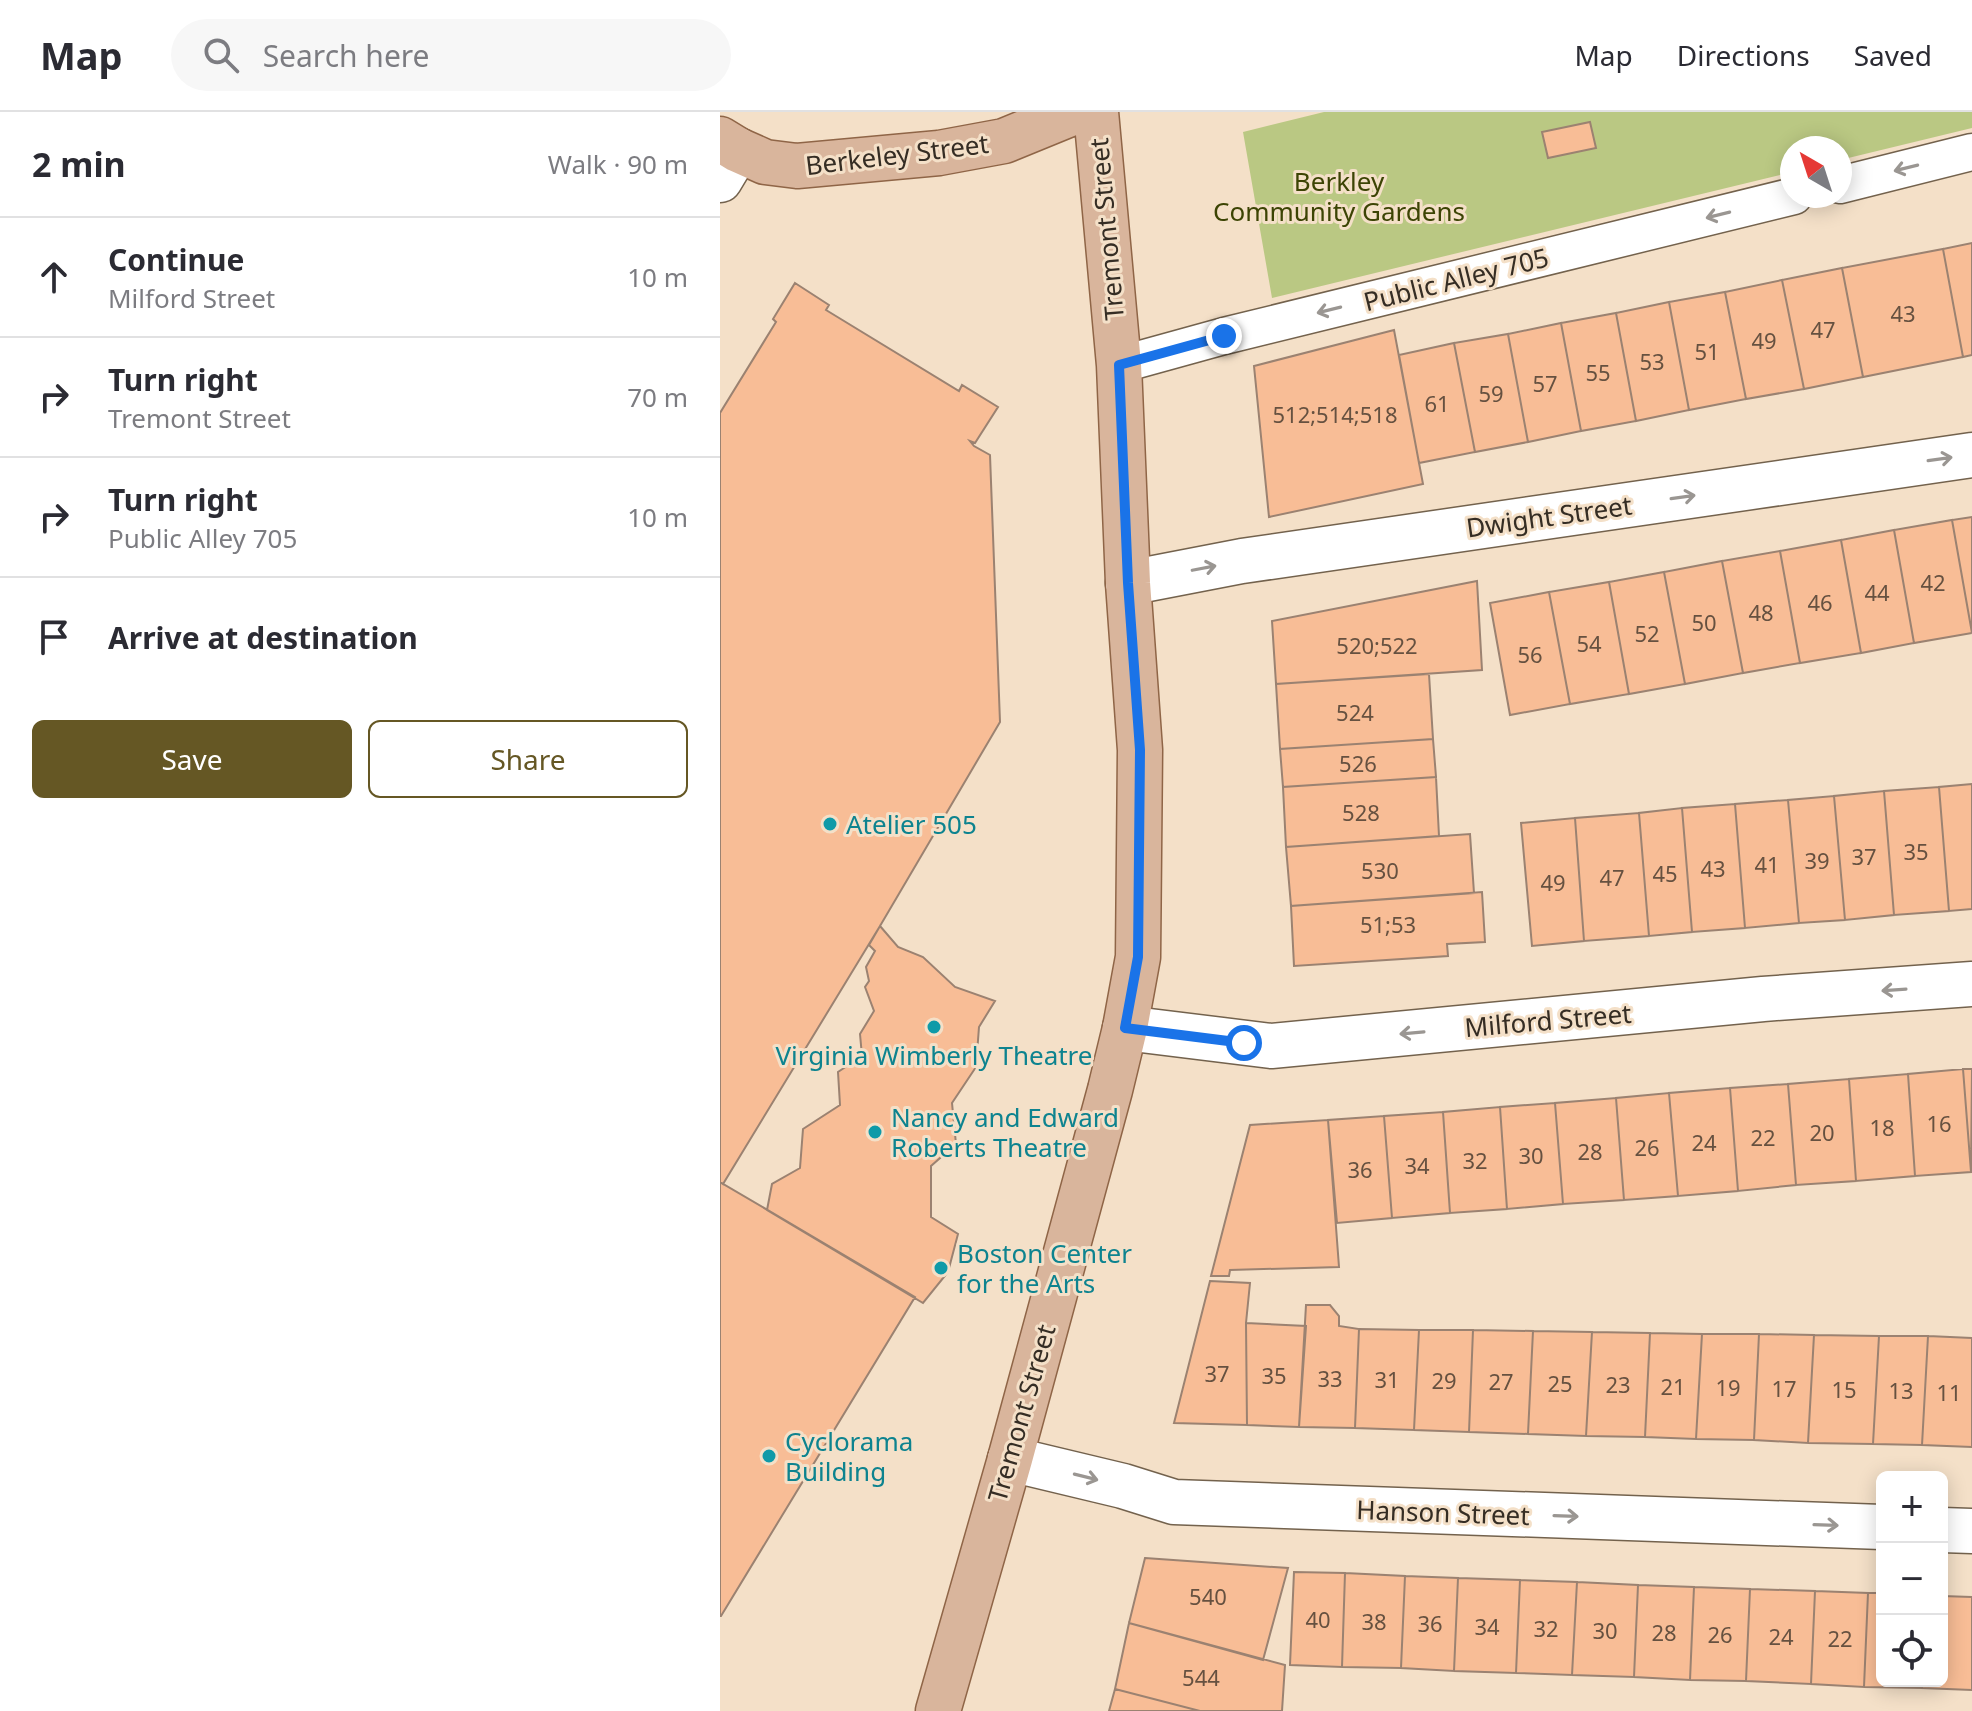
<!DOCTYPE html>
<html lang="en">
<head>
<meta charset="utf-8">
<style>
  :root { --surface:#fff; --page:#f7f7f7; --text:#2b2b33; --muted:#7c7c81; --line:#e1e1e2; --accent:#655724 }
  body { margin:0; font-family:"Noto Sans",sans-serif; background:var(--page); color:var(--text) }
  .controls { position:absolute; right:24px; bottom:24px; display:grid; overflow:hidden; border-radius:12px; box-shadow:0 4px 20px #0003 }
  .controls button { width:72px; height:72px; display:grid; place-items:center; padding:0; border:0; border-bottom:2px solid var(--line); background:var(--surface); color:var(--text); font:40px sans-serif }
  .compass { position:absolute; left:1060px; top:24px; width:72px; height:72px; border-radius:50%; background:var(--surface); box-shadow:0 4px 20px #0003; rotate:321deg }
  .stop { position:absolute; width:24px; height:24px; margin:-18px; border:6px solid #1a73e8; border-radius:50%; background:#fff }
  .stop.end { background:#1a73e8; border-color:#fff; box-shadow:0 2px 8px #0008 }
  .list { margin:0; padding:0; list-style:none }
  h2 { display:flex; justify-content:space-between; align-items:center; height:104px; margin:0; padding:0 32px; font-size:34px }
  h2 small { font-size:26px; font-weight:400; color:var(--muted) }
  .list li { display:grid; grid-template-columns:52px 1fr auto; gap:24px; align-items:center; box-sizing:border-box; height:120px; padding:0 32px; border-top:2px solid var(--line) }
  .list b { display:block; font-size:30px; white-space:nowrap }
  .list p { margin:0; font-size:26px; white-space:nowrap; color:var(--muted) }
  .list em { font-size:26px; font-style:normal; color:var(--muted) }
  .actions { display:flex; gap:16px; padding:24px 32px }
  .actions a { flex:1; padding:18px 0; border:2px solid var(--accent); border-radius:12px; text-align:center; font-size:28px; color:var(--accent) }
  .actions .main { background:var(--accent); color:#fff }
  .icon { flex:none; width:44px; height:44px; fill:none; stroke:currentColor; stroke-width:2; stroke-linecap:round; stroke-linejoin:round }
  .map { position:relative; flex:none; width:1252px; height:1599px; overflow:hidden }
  header { display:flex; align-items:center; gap:48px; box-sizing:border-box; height:112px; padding:0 40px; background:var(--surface); border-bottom:2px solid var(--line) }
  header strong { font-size:38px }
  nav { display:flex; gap:44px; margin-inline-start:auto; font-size:28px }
  .search { width:560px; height:72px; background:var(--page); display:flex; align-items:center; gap:20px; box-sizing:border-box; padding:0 28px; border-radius:44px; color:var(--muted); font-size:30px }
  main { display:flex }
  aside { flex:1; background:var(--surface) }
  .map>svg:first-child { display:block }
</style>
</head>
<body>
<header>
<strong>Map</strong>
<div class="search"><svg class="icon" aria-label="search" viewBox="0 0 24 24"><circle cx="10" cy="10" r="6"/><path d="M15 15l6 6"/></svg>Search here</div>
<nav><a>Map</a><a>Directions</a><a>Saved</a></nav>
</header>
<main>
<aside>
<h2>2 min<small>Walk · 90 m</small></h2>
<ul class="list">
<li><svg class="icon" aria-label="ahead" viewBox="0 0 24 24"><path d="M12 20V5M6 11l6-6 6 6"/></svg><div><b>Continue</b><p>Milford Street</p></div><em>10 m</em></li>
<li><svg class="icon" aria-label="right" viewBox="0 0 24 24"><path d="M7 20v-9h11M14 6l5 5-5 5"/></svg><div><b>Turn right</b><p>Tremont Street</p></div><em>70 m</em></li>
<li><svg class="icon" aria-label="right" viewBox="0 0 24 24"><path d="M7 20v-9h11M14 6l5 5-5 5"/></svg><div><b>Turn right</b><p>Public Alley 705</p></div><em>10 m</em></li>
<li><svg class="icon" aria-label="arrive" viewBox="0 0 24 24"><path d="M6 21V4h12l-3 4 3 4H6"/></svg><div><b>Arrive at destination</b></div></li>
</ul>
<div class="actions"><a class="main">Save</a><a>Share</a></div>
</aside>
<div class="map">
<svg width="1252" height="1599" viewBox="0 0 1252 1599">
  <rect width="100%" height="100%" fill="#f4e0c8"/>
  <path fill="#bac883" d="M604,0H1252V16L1120,48V36H1072V60L552,186L523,20Z"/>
  <path fill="#f8bd96" stroke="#9b8271" stroke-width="2" d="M870,10L876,36L828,46L822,20Z
    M1252,131V243L1243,245L1223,137Z
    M1223,137L1243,245L1143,265L1122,156Z
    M1122,156L1143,265L1084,277L1062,168Z
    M1062,168L1084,277L1026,287L1005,180Z
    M75,171L109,193L106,198L239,279L242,273L278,295L255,331L250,329L254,334L270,343L280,610L160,814L3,1072L0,1070V301L56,210L53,207Z
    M1005,180L1026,287L969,298L949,190Z
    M949,190L969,298L916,309L896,201Z
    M896,201L916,309L861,319L841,211Z
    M841,211L861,319L808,330L788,222Z
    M674,218L703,372L549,405L534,254Z
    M788,222L808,330L755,340L734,231Z
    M734,231L755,340L699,351L679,243Z
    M1252,405V521L1232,408Z
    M1232,408L1252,521L1194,531L1174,418Z
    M1174,418L1194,531L1141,541L1121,428Z
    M1121,428L1141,541L1080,551L1060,439Z
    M1060,439L1080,551L1023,561L1002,449Z
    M1002,449L1023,561L965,572L944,460Z
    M944,460L965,572L909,582L889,470Z
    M757,469L762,558L556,572L552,509Z
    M889,470L909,582L850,592L829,480Z
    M829,480L850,592L790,603L770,491Z
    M709,562L713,627L560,637L556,572Z
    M713,627L716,665L563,675L560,637Z
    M716,665L719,724L566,735L563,675Z
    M1252,672V797L1229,799L1219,675Z
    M1219,675L1229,799L1174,803L1164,679Z
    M1164,679L1174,803L1125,808L1114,684Z
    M1114,684L1125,808L1079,811L1068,688Z
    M1068,688L1079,811L1025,816L1015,692Z
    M1015,692L1025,816L972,820L962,696Z
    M962,696L972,820L929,824L919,701Z
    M919,701L929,824L864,829L855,706Z
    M855,706L864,829L812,834L801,711Z
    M750,722L754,781L571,794L566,735Z
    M762,780L765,830L727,832L728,844L574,854L571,794Z
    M160,814L178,835L203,845L235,875L275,889L259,915L256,955L232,991L236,1032L211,1054V1105L238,1122L228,1160L203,1191L47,1098L52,1072L80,1056L83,1017L120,993L118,960L142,944L140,922L154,899L145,875L149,869L146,855L155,839L149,833Z
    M1243,957L1251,1060L1195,1064L1188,962Z
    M1243,957H1252L1251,1060Z
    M1188,962L1195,1064L1136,1069L1129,967Z
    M1129,967L1136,1069L1076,1073L1068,972Z
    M1068,972L1076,1073L1018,1079L1010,976Z
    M1010,976L1018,1079L958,1084L949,981Z
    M949,981L958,1084L904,1088L896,986Z
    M896,986L904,1088L843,1092L835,991Z
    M835,991L843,1092L787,1097L780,995Z
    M780,995L787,1097L730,1101L723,1000Z
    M723,1000L730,1101L672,1106L664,1004Z
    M664,1004L672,1106L617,1111L608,1008Z
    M608,1008L619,1155L510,1158L509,1164H491L530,1013Z
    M0,1070L195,1185L1,1504H0Z
    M490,1169L530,1171L526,1211L527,1313L454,1311Z
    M586,1193H610L619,1204V1214L639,1217L635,1316L579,1315Z
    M526,1211L586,1214L579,1315L527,1313Z
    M639,1217L699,1218L694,1318L635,1316Z
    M699,1218H753L749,1320L694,1318Z
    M753,1218L813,1219L808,1322L749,1320Z
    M813,1219L872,1220L866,1324L808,1322Z
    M872,1220L930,1221L925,1325L866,1324Z
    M930,1221L982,1222L976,1327L925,1325Z
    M982,1222H1039L1034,1328L976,1327Z
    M1039,1222L1094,1223L1088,1331L1034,1328Z
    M1094,1223L1159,1224L1153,1332L1088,1331Z
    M1159,1224H1208L1202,1333L1153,1332Z
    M1208,1224L1252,1226V1335L1202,1333Z
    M425,1446L568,1456L543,1548L409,1511Z
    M574,1460L625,1461L622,1555L570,1553Z
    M625,1461L685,1464L681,1556L622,1555Z
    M685,1464L738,1466L734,1559L681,1556Z
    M738,1466L800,1468L796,1561L734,1559Z
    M800,1468L857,1470L852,1563L796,1561Z
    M857,1470L918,1473L914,1565L852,1563Z
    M918,1473L974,1475L970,1568L914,1565Z
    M974,1475L1030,1477L1026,1569L970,1568Z
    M1030,1477L1095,1479L1091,1572L1026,1569Z
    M1095,1479L1148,1481L1144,1575L1091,1572Z
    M1148,1481H1162V1569H1202V1576L1144,1575Z
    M1222,1484L1252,1485V1578L1202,1576V1569H1222Z
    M409,1511L565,1553L562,1599H480L395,1577Z
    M395,1577L480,1599H389Z"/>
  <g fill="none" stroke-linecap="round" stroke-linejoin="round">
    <defs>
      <path id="service" d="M1120,73L1252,40
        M399,253L504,224L1074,84"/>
      <path id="minor" d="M0,68L18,38
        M408,471L522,449L1252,343
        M405,916L551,934L1043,887L1252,872
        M290,1347L403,1374L454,1390L1162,1415
        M1222,1418L1252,1419"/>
      <path id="primary" d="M0,27L18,38L45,50L77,54L219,41L284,29L355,0
        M218,1599L290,1347L390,978L405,916L418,845L420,638L408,471L399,253L376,0"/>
    </defs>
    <use href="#service" stroke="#73624d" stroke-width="39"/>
    <use href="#minor" stroke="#73624d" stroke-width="47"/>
    <use href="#primary" stroke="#8f6547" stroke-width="47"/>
    <use href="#service" stroke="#fff" stroke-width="36"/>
    <use href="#minor" stroke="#fff" stroke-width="44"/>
    <use href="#primary" stroke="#d9b59c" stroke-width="44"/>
  </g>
  <defs><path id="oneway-shaft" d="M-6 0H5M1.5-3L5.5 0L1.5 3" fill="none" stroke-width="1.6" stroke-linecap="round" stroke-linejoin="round" transform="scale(2)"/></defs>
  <g stroke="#9a9692">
    <use href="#oneway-shaft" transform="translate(1186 56) rotate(166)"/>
    <use href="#oneway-shaft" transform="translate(998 103) rotate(166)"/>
    <use href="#oneway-shaft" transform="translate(609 198) rotate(166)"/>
    <use href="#oneway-shaft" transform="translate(1220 347) rotate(-8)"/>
    <use href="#oneway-shaft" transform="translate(963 385) rotate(-8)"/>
    <use href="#oneway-shaft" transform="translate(484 456) rotate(-11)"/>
    <use href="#oneway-shaft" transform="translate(1174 878) rotate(176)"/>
    <use href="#oneway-shaft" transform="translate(692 921) rotate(175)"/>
    <use href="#oneway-shaft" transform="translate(366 1365) rotate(14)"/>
    <use href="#oneway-shaft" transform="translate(846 1404) rotate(2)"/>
    <use href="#oneway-shaft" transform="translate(1106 1413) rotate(2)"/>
  </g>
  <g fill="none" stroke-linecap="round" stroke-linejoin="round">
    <path stroke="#1a73e8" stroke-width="10" d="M504,224L399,253L408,471L420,638L418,845L405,916L524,931"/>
  </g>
  <g fill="#0f9aa8" stroke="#f4e0c8" stroke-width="3">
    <circle cx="110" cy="712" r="8"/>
    <circle cx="214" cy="915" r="8"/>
    <circle cx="155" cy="1020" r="8"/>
    <circle cx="221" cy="1156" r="8"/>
    <circle cx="49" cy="1344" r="8"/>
  </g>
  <g text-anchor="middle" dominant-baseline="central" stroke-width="6" stroke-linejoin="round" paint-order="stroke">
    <g font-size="22" fill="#665140">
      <text x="1183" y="201">43</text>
      <text x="1103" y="217">47</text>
      <text x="1044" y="228">49</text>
      <text x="987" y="239">51</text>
      <text x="932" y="249">53</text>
      <text x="878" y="260">55</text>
      <text x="825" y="271">57</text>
      <text x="771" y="281">59</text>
      <text x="717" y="291">61</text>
      <text x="615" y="302">512;514;518</text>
      <text x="1213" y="470">42</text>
      <text x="1157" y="480">44</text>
      <text x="1100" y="490">46</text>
      <text x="1041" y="500">48</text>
      <text x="984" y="510">50</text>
      <text x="927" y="521">52</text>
      <text x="869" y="531">54</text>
      <text x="657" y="533">520;522</text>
      <text x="810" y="542">56</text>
      <text x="635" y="600">524</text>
      <text x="638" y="651">526</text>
      <text x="641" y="700">528</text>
      <text x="1196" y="739">35</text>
      <text x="1144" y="744">37</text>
      <text x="1097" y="748">39</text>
      <text x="1047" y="752">41</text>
      <text x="993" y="756">43</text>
      <text x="660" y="758">530</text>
      <text x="945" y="761">45</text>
      <text x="892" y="765">47</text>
      <text x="833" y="770">49</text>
      <text x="668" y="812">51;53</text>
      <text x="1219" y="1011">16</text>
      <text x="1162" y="1015">18</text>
      <text x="1102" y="1020">20</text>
      <text x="1043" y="1025">22</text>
      <text x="984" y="1030">24</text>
      <text x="927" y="1035">26</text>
      <text x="870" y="1039">28</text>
      <text x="811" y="1043">30</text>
      <text x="755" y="1048">32</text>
      <text x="697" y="1053">34</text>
      <text x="640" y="1057">36</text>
      <text x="497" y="1261">37</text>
      <text x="554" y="1263">35</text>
      <text x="610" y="1266">33</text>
      <text x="667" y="1267">31</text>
      <text x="724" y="1268">29</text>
      <text x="781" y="1269">27</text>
      <text x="840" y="1271">25</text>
      <text x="898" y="1272">23</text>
      <text x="953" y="1274">21</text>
      <text x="1008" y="1275">19</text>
      <text x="1064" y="1276">17</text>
      <text x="1124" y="1277">15</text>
      <text x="1181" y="1278">13</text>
      <text x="1229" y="1280">11</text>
      <text x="488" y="1484">540</text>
      <text x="598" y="1507">40</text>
      <text x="654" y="1509">38</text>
      <text x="710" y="1511">36</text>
      <text x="767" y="1514">34</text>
      <text x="826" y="1516">32</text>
      <text x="885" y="1518">30</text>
      <text x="944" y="1520">28</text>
      <text x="1000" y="1522">26</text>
      <text x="1061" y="1524">24</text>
      <text x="1120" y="1526">22</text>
      <text x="481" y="1565">544</text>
    </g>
    <g font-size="26" fill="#352d24" stroke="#f4e0c8">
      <text transform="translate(177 42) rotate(-7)">Berkeley Street</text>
      <text transform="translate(386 117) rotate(-95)">Tremont Street</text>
      <text transform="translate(736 167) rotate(-14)">Public Alley 705</text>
      <text transform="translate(829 404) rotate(-8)">Dwight Street</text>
      <text transform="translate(828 908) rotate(-5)">Milford Street</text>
      <text transform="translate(301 1301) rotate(-74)">Tremont Street</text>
      <text transform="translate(723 1400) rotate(2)">Hanson Street</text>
    </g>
    <g font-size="26" fill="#3c4404" stroke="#f4e0c8">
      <text x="619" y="69">Berkley<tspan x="619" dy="30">Community Gardens</tspan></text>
    </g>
    <g font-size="26" fill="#0d838f" stroke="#f4e0c8" text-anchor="start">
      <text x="126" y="712">Atelier 505</text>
      <text x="214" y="943" text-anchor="middle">Virginia Wimberly Theatre</text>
      <text x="171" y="1005">Nancy and Edward<tspan x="171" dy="30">Roberts Theatre</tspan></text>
      <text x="237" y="1141">Boston Center<tspan x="237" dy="30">for the Arts</tspan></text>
      <text x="65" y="1329">Cyclorama<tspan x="65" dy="30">Building</tspan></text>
    </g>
  </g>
</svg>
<div class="controls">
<button>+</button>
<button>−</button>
<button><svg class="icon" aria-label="locate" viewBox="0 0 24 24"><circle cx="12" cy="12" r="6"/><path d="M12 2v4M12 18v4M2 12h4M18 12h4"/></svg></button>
</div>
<svg class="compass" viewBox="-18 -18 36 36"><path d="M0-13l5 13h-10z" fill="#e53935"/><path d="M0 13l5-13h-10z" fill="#7c7c81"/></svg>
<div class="stop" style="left:524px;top:931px"></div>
<div class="stop end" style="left:504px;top:224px"></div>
</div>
</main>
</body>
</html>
